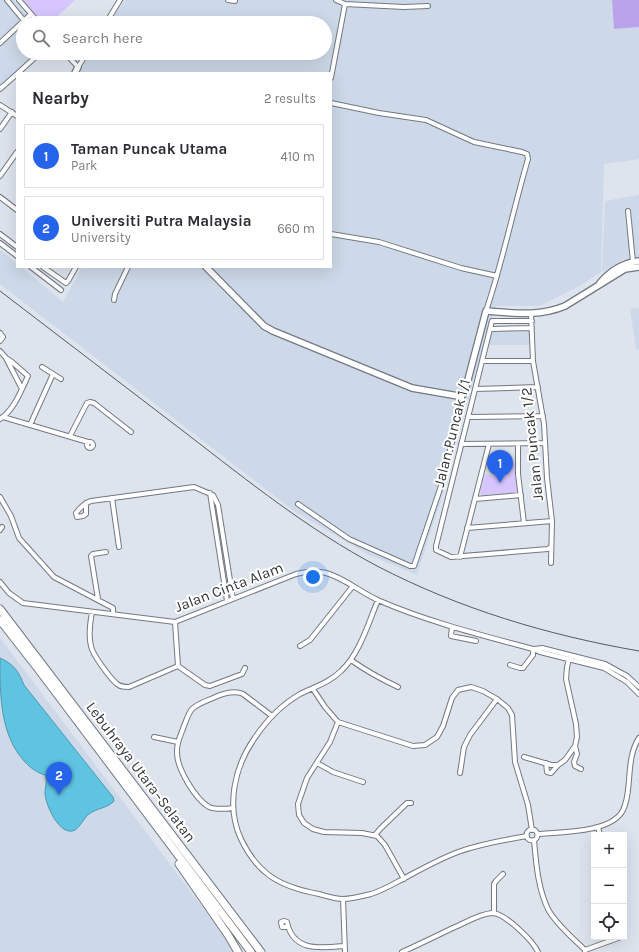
<!DOCTYPE html>
<html lang="en">
<head>
<meta charset="utf-8">
<style>
  :root { --surface:#fff; --page:#f7f7f7; --text:#2b2b33; --muted:#7c7c81; --line:#e1e1e2; --accent:#2563eb }
  body { margin:0; font-family:Karla,sans-serif; background:var(--page); color:var(--text) }
  .controls { position:absolute; right:12px; bottom:12px; display:grid; overflow:hidden; border-radius:0px; box-shadow:0 4px 16px #0002 }
  .controls button { width:36px; height:36px; display:grid; place-items:center; padding:0; border:0; border-bottom:1px solid var(--line); background:var(--surface); color:var(--text); font:20px sans-serif }
  .you { position:absolute; left:313px; top:577px; width:14px; height:14px; margin:-10px; border:3px solid #fff; border-radius:50%; background:#1a73e8; box-shadow:0 0 0 6px #1a73e833 }
  .badge { display:grid; place-items:center; width:26px; height:26px; border-radius:50%; background:var(--accent); color:#fff; font-size:13px; font-weight:700 }
  .pin { position:absolute; translate:-50% -33px; filter:drop-shadow(0 1px 2px #0008) }
  .pin::after { content:''; position:absolute; top:21px; width:14px; height:12px; background:inherit; clip-path:polygon(0 0,100% 0,50% 100%) }
  .list { margin:0; padding:0; list-style:none }
  h2 { display:flex; justify-content:space-between; align-items:center; height:52px; margin:0; padding:0 16px; font-size:17px }
  h2 small { font-size:13px; font-weight:400; color:var(--muted) }
  .list li { display:grid; grid-template-columns:26px 1fr auto; gap:12px; align-items:center; box-sizing:border-box; height:64px; margin:0 8px 8px; padding:0 8px; border:1px solid var(--line); border-radius:0px }
  .list b { display:block; font-size:15px; white-space:nowrap }
  .list p { margin:0; font-size:13px; white-space:nowrap; color:var(--muted) }
  .list em { font-size:13px; font-style:normal; color:var(--muted) }
  .icon { flex:none; width:22px; height:22px; fill:none; stroke:currentColor; stroke-width:2; stroke-linecap:round; stroke-linejoin:round }
  .map { position:relative; flex:none; width:639px; height:952px; overflow:hidden }
  .search { position:absolute; background:var(--surface); box-shadow:0 4px 16px #0002; left:16px; top:16px; width:316px; height:44px; display:flex; align-items:center; gap:10px; box-sizing:border-box; padding:0 14px; border-radius:22px; color:var(--muted); font-size:15px }
  .panel { position:absolute; background:var(--surface); box-shadow:0 4px 16px #0002; left:16px; top:72px; width:316px; height:196px; border-radius:0px }
  .map>svg:first-child { display:block }
</style>
</head>
<body>
<div class="map">
<svg width="639" height="952" viewBox="0 0 639 952">
  <rect width="100%" height="100%" fill="#dee4ee"/>
  <path fill="#cdd8e8" d="M0,0H14L35,23H23V53H43L21,73H17V77L0,92Z
    M124,0H612L614,29L639,27V159L604,164L601,272L583,284L540,306H496L459,429L442,497L417,575L367,554L294,511L0,284V250L17,264V267H21L63,302L82,267H331V73H79L90,53H325V23H110Z
    M639,195V257L622,260L602,272L605,201Z
    M639,308V349H636L630,309Z
    M531,329V345H488L492,330Z
    M0,638L236,952H0Z"/>
  <path fill="#d6c6fd" d="M20,0H75L50,23H41Z
    M515,463L518,490L516,493L481,495L480,492L485,474L494,476L497,465Z"/>
  <path fill="#baa3eb" d="M612,0H639V27L614,29Z"/>
  <path fill="#5fc3e2" stroke="#5299af" d="M0,658C14,664 19,672 24,685L113,797L114,801C108,808 97,808 89,814C84,818 80,827 75,830C60,838 45,804 45,793C45,786 48,781 45,775C37,773 31,768 25,762C0,735 0,696 0,658Z"/>
  <g fill="none" stroke-linecap="round" stroke-linejoin="round">
    <defs>
      <path id="street" d="M7,0L26,23
        M19,0L39,23
        M228,0L235,1
        M336,0L345,4L404,7L428,6
        M106,23L120,0
        M0,43L31,14
        M65,53L78,67L87,53
        M18,73L40,53
        M331,78L345,4
        M0,89L17,74
        M331,103L379,113L426,120L474,142L522,152L527,154L528,159C513,210 503,261 486,311
        M0,105L17,116
        M0,129L12,112
        M0,176L17,152
        M0,197L17,210
        M628,211L633,262
        M0,234L17,247
        M331,234L379,242L461,268L497,276
        M0,243L17,256
        M31,267L61,290
        M43,267L66,283L68,281L76,267
        M114,300L115,294L128,267
        M531,314L533,361L544,424L547,478L552,521L551,563
        M532,321H492L436,546V550L451,557L548,549L551,547
        M491,329L532,328
        M0,333L3,337L0,341
        M0,351L6,358L22,389
        M483,361H533
        M42,367L61,379
        M475,389L538,387
        M3,417L88,442
        M468,417L543,416
        M0,419C14,410 21,391 28,376L12,362L6,358
        M30,425L53,374
        M70,436L87,403L90,402L94,403L131,432
        M87 445a3 3 0 1 1 6 0a3 3 0 1 1-6 0Z
        M461,444L545,443
        M518,444V474L524,523
        M210,493L227,601
        M0,497L11,516L19,538L54,577L113,608V614
        M112,498L119,547
        M475,499L521,495
        M86,503V514L83,516L77,517L76,513C80,508 84,503 91,501L194,487L213,495L218,505L233,599
        M298,504L349,539L410,566H414L440,489L462,403V395
        M467,528L552,521
        M0,530L2,527
        M460,557L489,444
        M0,582L9,593L23,603L175,622L296,574C306,572 315,570 326,573C345,578 361,593 380,601C429,622 481,635 533,649L540,652L604,668L627,682L639,694
        M98,599L91,556L93,554L106,552
        M378,600C368,624 360,653 341,671C329,683 314,687 300,694C281,705 266,721 254,739C234,768 226,807 241,839C258,875 281,887 319,894C326,896 335,899 343,899C351,899 363,896 371,894C381,891 390,886 399,881C418,871 437,860 458,852C480,844 503,840 527,836
        M92,612C90,623 88,635 91,646C92,654 110,678 117,684C121,687 124,687 129,687L178,666L175,622
        M452,627L451,636L476,641
        M300,646L310,640L353,586
        M534,649L542,648L605,664L627,676L639,687
        M351,660C366,671 381,679 398,687
        M510,665L520,668H523L533,655V649
        M178,666L205,685L210,686L242,674L245,668
        M313,689L325,707L338,722L413,746L425,745L437,737L443,726L452,698L458,690L471,687L483,691L497,699L508,708L512,715L515,762L528,805L532,830
        M338,722L330,742L307,778L298,804L299,815L304,823L313,829L324,832L362,833L377,836L385,845L404,879
        M154,737L178,742
        M575,746L577,754L574,762L575,766L581,769
        M524,757L551,765H558L565,760L575,746L577,737L576,724L566,679L567,667L570,655
        M317,763L333,772L363,782
        M546,763L547,772L551,773L558,765
        M460,773L464,747L470,735L497,699
        M233,808C225,809 216,810 209,807C195,799 177,768 177,753C176,743 181,735 184,726C186,721 188,714 192,709C197,704 206,701 213,698C222,694 234,690 243,694L272,716
        M598,827L600,835
        M526.5 835a5.5 5.5 0 1 1 11 0a5.5 5.5 0 1 1-11 0Z
        M538,834C560,832 612,833 623,810C628,800 628,790 629,780C630,766 631,750 639,738
        M375,835L380,829L407,803H411
        M534,840C536,863 538,890 549,911C558,926 573,938 585,950V952
        M343,899L345,952
        M494,913V884L496,881L503,874
        M287,927H282L281,922L284,921L287,922C293,952 320,948 344,946
        M585,950L621,937
        M402,952C420,944 438,935 455,927C467,922 479,914 492,913C505,913 533,941 538,952"/>
      <path id="secondary" d="M75,73L78,67
        M206,267L264,326L273,331L412,388L458,396L464,394L465,391L486,311C513,313 539,317 565,306L625,269L639,267
        M600,283C610,271 623,263 639,261"/>
      <path id="highway" d="M0,609L261,952
        M0,620L39,670L251,952
        M179,864L228,935L238,952"/>
    </defs>
    <use href="#street" stroke="#737982" stroke-width="6"/>
    <use href="#secondary" stroke="#737982" stroke-width="8"/>
    <use href="#highway" stroke="#737982" stroke-width="9"/>
    <use href="#street" stroke="#fff" stroke-width="4"/>
    <use href="#secondary" stroke="#fff" stroke-width="5.5"/>
    <use href="#highway" stroke="#fff" stroke-width="7"/>
    <path stroke="#575b5f" stroke-width="1" d="M0,291C62,339 125,386 187,434C248,481 309,530 377,566C460,609 547,635 639,651"/>
  </g>
  <g text-anchor="middle" dominant-baseline="central" stroke-width="4" stroke-linejoin="round" paint-order="stroke">
    <g font-size="15" fill="#333639" stroke="#fff">
      <text transform="translate(452 433) rotate(-76)">Jalan Puncak 1/1</text>
      <text transform="translate(532 444) rotate(-96)">Jalan Puncak 1/2</text>
      <text transform="translate(229 587) rotate(-21)">Jalan Cinta Alam</text>
      <text transform="translate(141 772) rotate(53)">Lebuhraya Utara–Selatan</text>
    </g>
  </g>
</svg>
<div class="controls">
<button>+</button>
<button>−</button>
<button><svg class="icon" aria-label="locate" viewBox="0 0 24 24"><circle cx="12" cy="12" r="6"/><path d="M12 2v4M12 18v4M2 12h4M18 12h4"/></svg></button>
</div>
<div class="you"></div>
<div class="pin badge" style="left:500px;top:483px">1</div>
<div class="pin badge" style="left:59px;top:795px">2</div>
<div class="search"><svg class="icon" aria-label="search" viewBox="0 0 24 24"><circle cx="10" cy="10" r="6"/><path d="M15 15l6 6"/></svg>Search here</div>
<section class="panel">
<h2>Nearby<small>2 results</small></h2>
<ul class="list">
<li><span class="badge">1</span><div><b>Taman Puncak Utama</b><p>Park</p></div><em>410 m</em></li>
<li><span class="badge">2</span><div><b>Universiti Putra Malaysia</b><p>University</p></div><em>660 m</em></li>
</ul>
</section>
</div>
</body>
</html>
